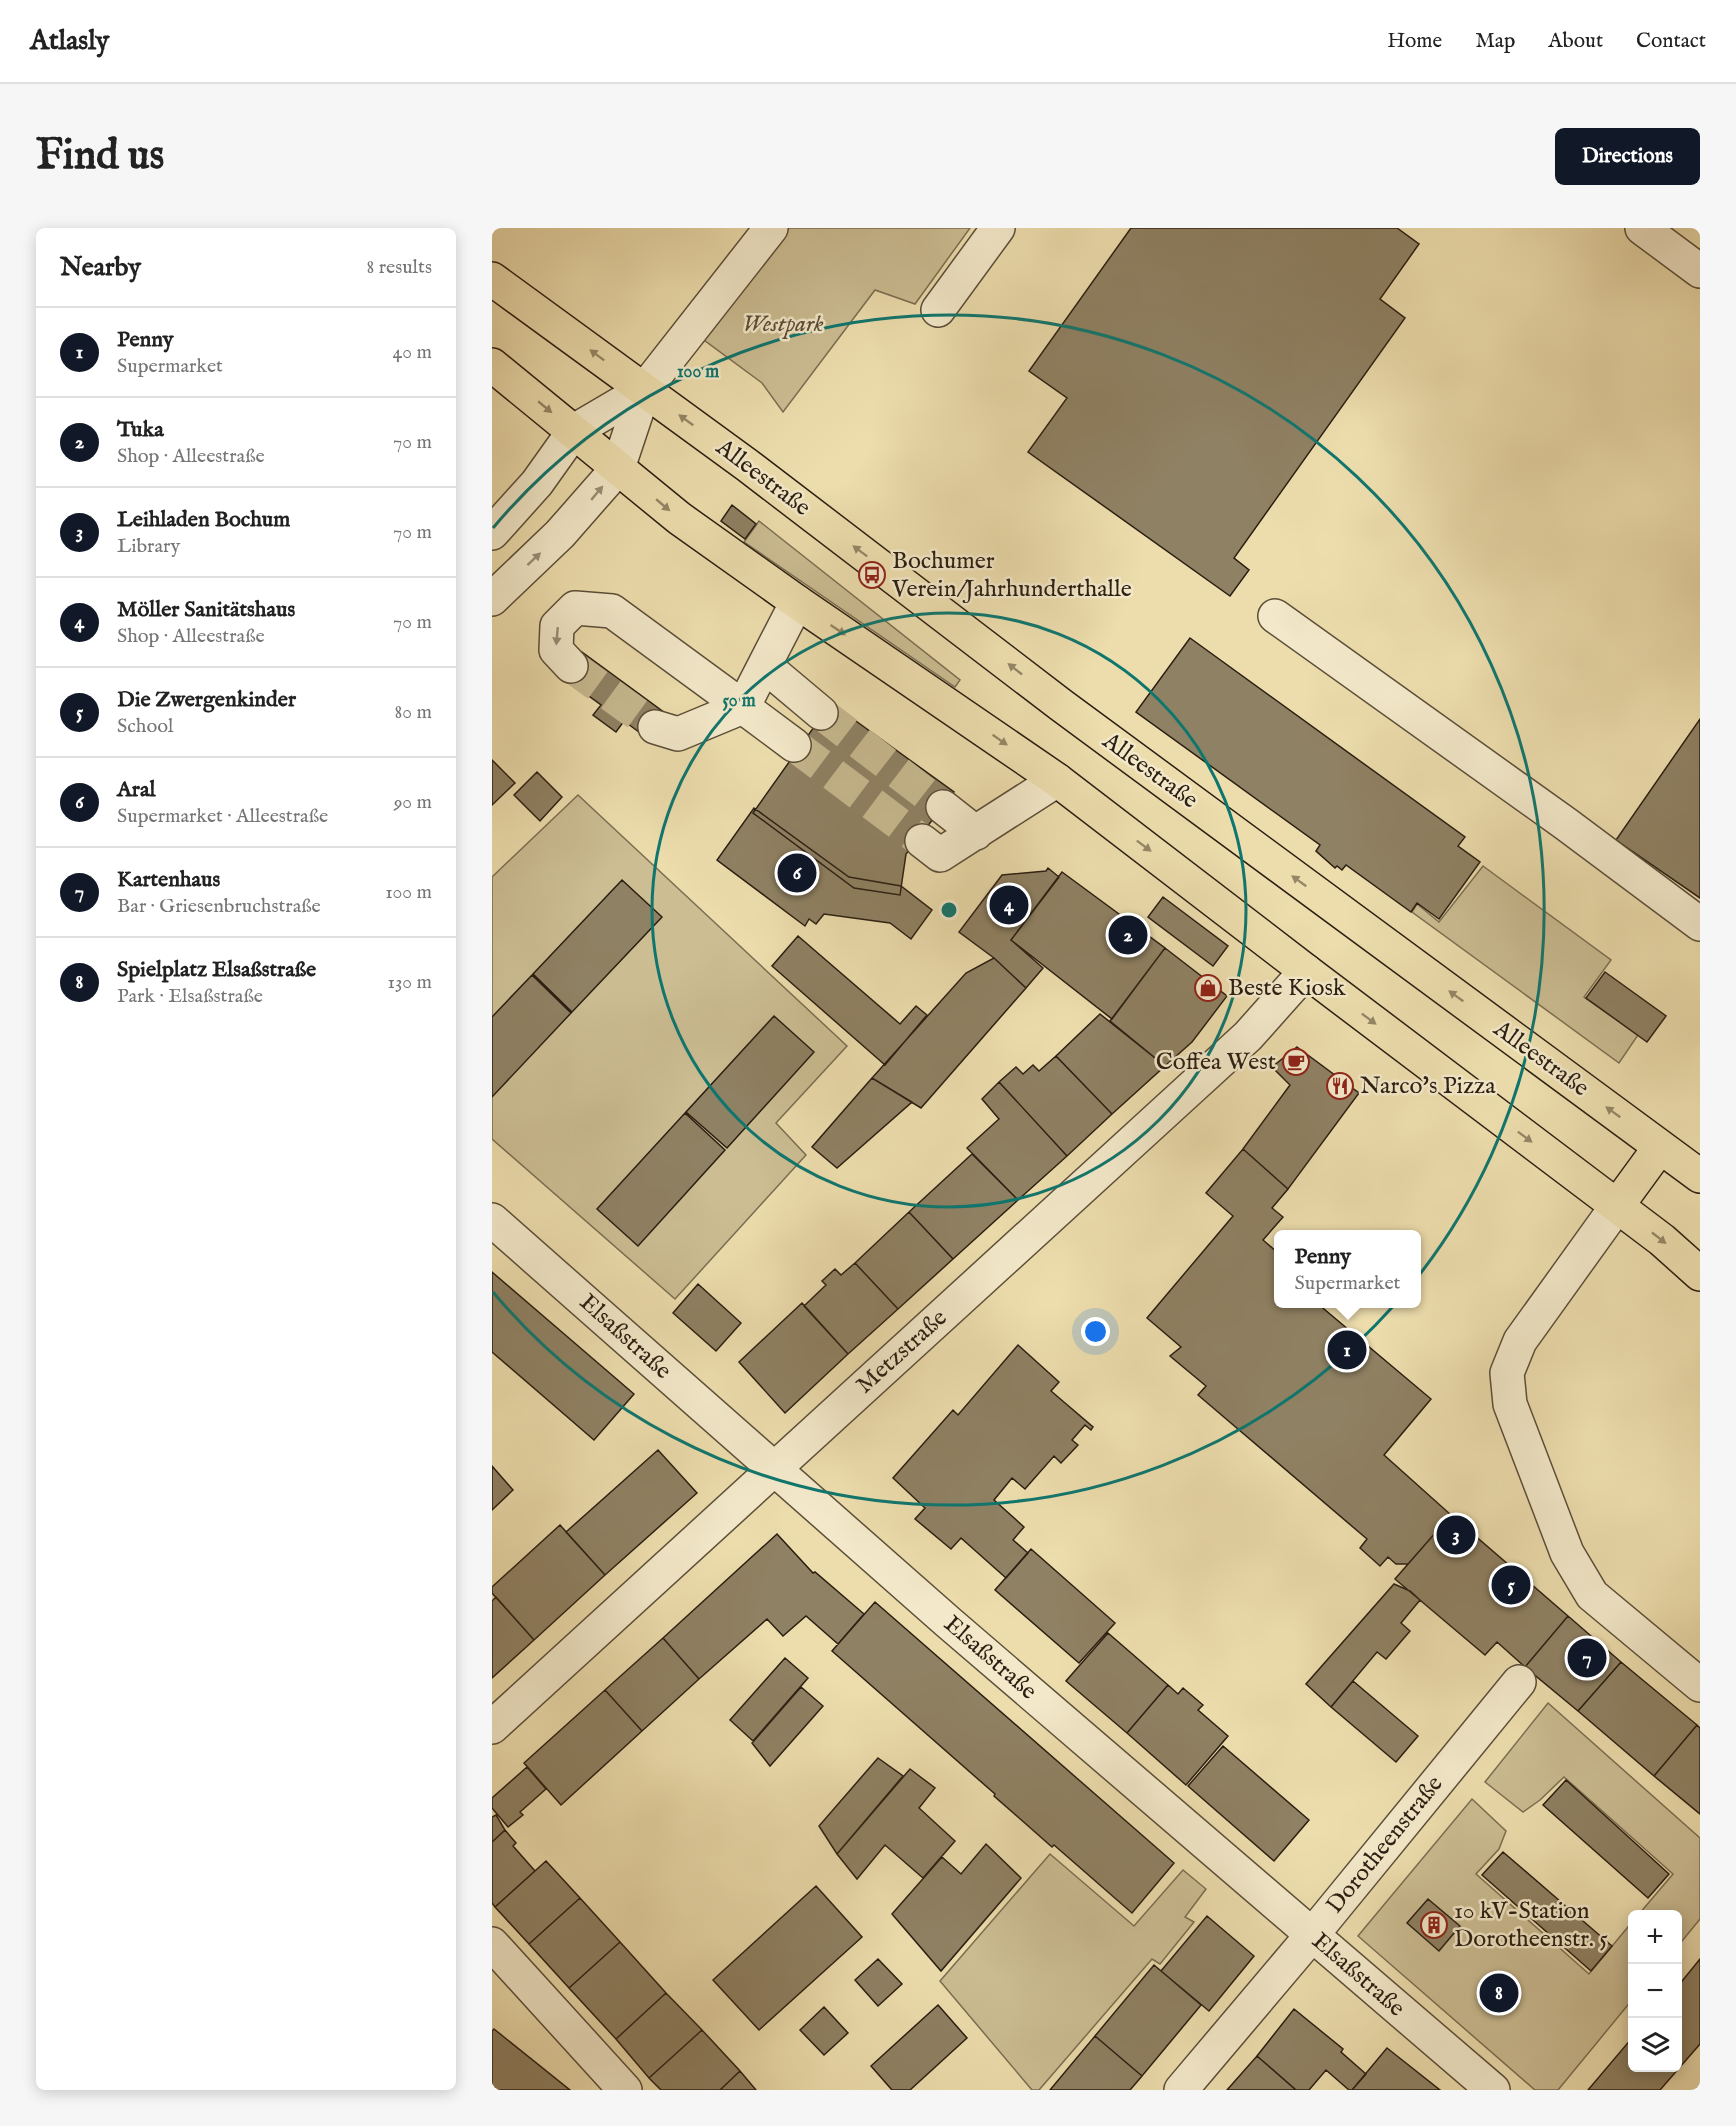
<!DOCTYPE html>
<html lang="en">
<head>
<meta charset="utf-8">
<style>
  :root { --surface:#fff; --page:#f6f6f6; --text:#222; --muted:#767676; --line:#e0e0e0; --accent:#111827 }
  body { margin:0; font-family:"IM FELL English",serif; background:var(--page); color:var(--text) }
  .controls { position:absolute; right:18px; bottom:18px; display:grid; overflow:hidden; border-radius:9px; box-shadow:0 3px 15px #0003 }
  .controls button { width:54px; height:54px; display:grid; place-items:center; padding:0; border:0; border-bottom:2px solid var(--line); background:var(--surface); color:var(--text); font:30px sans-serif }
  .you { position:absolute; left:604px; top:1104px; width:21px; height:21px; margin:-15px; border:4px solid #fff; border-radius:50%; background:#1a73e8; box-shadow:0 0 0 9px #1a73e833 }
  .badge { display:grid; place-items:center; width:39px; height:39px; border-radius:50%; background:var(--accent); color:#fff; font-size:20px; font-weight:700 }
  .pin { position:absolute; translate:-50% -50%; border:3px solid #fff; box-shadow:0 2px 6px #0006 }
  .popup { position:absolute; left:782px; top:1002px; width:147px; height:78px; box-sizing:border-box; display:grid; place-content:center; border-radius:9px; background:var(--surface); filter:drop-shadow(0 2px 4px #0005); font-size:20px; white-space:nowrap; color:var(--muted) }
  .popup b { font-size:22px; color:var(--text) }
  .popup::after { content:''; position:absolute; left:50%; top:100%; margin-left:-12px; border:12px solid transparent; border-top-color:var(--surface) }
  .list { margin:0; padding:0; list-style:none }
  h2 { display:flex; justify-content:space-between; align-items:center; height:78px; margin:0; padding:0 24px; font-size:26px }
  h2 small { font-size:20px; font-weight:400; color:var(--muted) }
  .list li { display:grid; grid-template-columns:39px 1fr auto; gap:18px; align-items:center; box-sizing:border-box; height:90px; padding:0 24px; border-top:2px solid var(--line) }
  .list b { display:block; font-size:22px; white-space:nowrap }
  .list p { margin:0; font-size:20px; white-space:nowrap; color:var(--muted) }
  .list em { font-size:20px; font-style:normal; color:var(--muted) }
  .icon { flex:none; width:33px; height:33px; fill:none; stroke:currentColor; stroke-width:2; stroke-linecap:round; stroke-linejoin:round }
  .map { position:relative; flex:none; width:1208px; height:1862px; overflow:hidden; border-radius:9px }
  header { display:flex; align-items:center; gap:36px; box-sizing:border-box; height:84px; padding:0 30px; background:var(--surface); border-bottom:2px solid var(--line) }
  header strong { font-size:28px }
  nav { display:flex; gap:33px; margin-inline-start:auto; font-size:21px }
  .intro { display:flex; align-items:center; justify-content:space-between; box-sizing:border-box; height:144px; padding:0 36px }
  h1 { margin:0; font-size:42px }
  .button { padding:15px 27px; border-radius:9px; background:var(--accent); color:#fff; font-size:21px; font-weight:700 }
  main { display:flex; gap:36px; padding:0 36px }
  aside { flex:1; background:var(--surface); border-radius:9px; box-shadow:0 3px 15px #0003 }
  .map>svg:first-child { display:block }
</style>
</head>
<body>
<header>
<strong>Atlasly</strong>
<nav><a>Home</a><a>Map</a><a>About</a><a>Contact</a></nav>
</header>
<div class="intro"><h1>Find us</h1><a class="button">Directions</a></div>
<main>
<aside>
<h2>Nearby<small>8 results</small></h2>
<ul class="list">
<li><span class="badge">1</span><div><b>Penny</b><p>Supermarket</p></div><em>40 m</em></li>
<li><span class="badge">2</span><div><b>Tuka</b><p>Shop · Alleestraße</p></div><em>70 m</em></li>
<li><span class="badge">3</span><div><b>Leihladen Bochum</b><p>Library</p></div><em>70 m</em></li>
<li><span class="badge">4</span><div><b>Möller Sanitätshaus</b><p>Shop · Alleestraße</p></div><em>70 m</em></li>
<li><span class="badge">5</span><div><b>Die Zwergenkinder</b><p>School</p></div><em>80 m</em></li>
<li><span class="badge">6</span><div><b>Aral</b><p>Supermarket · Alleestraße</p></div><em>90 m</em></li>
<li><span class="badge">7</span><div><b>Kartenhaus</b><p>Bar · Griesenbruchstraße</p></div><em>100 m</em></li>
<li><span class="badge">8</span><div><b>Spielplatz Elsaßstraße</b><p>Park · Elsaßstraße</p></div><em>130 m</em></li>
</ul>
</aside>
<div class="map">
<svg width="1208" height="1862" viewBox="0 0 1208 1862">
  <rect width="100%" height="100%" fill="#edddad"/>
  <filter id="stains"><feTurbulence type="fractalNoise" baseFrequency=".00333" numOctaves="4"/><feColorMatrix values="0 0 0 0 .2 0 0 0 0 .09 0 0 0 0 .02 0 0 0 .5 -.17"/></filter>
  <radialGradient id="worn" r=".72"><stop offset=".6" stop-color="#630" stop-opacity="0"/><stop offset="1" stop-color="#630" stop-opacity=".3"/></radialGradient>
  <path fill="#ccbd93" stroke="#7b6e52" stroke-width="1.5" d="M297,0H478L423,76L383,62L291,184L270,155L212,112Z
    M267,293L468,452L463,459L252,314Z
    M86,567L355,818L284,895L314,927L183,1071L0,911V649Z
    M991,638L1119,732L1092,769L1146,807L1127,835L920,684L925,676L947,694Z
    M1056,1475L1208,1610V1691L1186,1718V1686H1147L1181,1646L1072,1549L1048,1572L1031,1584L993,1554Z
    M980,1571L1014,1603L1007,1621L984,1646L1097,1746L1140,1694V1772L1066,1862H1043L866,1708Z
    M558,1626L642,1698L691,1642L714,1661L693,1689L702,1694L668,1736L660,1731L547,1862H540L448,1753Z"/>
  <path fill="#8f8163" stroke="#2a1e12" stroke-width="1.5" d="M639,0H905L927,16L888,71L913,90L742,330L757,342L738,368L536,224L575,170L537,143Z
    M240,277L264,296L253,311L229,293Z
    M698,410L973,609L966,618L988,634L947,691L925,675L919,684L854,637L850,642L845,638L843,640L824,623L828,617L644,484Z
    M90,424L173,485L155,510L132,493L124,504L101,487L109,477L71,449Z
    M339,475L462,564L414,626L408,667L362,660L261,585Z
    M1208,491V670L1124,612Z
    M0,532L23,555L0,577Z
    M45,544L70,569L48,593L22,567Z
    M262,580L357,649L409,658L440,682L419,711L398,695L332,686L324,696L317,691L313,698L225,632Z
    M556,640L567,649L519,712L551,740L534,760L502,730L467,704L510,647L554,643Z
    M570,644L673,720L620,791L519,712Z
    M130,652L170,689L80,784L41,746Z
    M671,669L736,718L721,738L656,689Z
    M306,708L408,796L424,778L435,787L393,837L280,738Z
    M673,720L735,768L700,814L673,838L618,793Z
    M502,730L534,760L429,880L380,850L474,745Z
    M1113,744L1174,788L1155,814L1094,770Z
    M40,747L79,785L0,869V789Z
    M608,786L673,838L620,886L564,828Z
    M282,788L322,824L235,920L194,884Z
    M805,819L867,865L796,961L751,921L798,857L780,839Z
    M564,828L620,886L575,928L507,854L524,839L531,846L541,837L547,843Z
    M380,850L420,874L345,940L320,919Z
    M507,854L575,928L526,972L475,920L507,891L490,871Z
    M193,885L233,922L146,1018L105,981Z
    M751,921L796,961L780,980L791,989L771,1012L786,1025V1076H826L939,1171L892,1227L959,1287L916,1336H904L896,1329L888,1338L868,1320L875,1311L706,1167L714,1158L678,1128L689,1119L655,1090L741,988L714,965Z
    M480,926L526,972L461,1031L417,984Z
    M417,984L461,1031L406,1081L363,1035Z
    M363,1035L406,1081L356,1126L312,1078L334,1057L330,1053L343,1041L349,1047Z
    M0,1044L142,1166L102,1212L0,1124Z
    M206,1056L249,1095L224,1123L181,1085Z
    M310,1075L356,1126L293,1185L247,1134Z
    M526,1117L567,1154L559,1163L601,1199L599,1202L593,1197L580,1212L586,1217L569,1235L562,1228L533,1261L520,1250L502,1272L532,1299L521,1312L536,1325L514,1350L469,1310L459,1321L423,1291L433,1280L401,1250L461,1182L466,1187Z
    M166,1222L205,1265L113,1347L74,1304Z
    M0,1238L21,1262L0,1282Z
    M959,1287L1076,1388L1033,1439L1005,1414L993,1427L903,1351Z
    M68,1297L113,1347L42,1412L0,1365V1359Z
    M285,1306L321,1345L323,1344L372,1386L346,1416L314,1388L291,1408L275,1391L207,1451L171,1410Z
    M539,1321L623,1395L587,1435L503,1362Z
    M902,1356L918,1363L928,1372L909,1395L918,1403L894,1431L885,1424L839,1479L814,1456Z
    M4,1369L42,1412L0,1450V1373Z
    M383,1374L682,1635L640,1685L562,1617L560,1619L502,1568L503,1566L340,1423Z
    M1076,1388L1129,1434L1086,1483L1033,1439Z
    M616,1405L676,1457L635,1505L574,1453Z
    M171,1410L207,1451L150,1503L113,1462Z
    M293,1430L316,1450L261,1513L238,1492Z
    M1129,1434L1205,1497L1162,1548L1086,1483Z
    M861,1453L926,1508L904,1534L839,1479Z
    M676,1457L686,1466L691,1460L711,1477L706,1482L736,1508L694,1557L635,1505Z
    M309,1459L331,1478L278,1538L260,1515Z
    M113,1462L150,1503L69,1577L32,1535Z
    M1205,1497L1208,1500V1586L1162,1548Z
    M731,1518L817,1592L782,1633L696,1558Z
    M386,1530L411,1548L345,1626L327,1598Z
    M35,1539L54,1561L28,1584L31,1587L16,1599L0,1580V1570Z
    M418,1541L443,1560L427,1580L463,1613L431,1650L393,1617L365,1651L345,1626Z
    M1074,1552L1177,1646L1156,1670L1051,1577Z
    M4,1587L13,1602L0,1614V1589Z
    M13,1602L24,1615L21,1618L43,1643L3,1679L0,1675V1614Z
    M494,1616L529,1650L449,1743L400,1686L450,1629L469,1646Z
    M1011,1624L1120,1718L1099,1743L990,1647Z
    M54,1633L88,1670L37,1716L3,1679Z
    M324,1658L370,1709L267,1802L221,1752Z
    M88,1670L128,1714L77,1760L37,1716Z
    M936,1671L968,1698L947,1723L915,1695Z
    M715,1688L762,1728L717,1783L669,1743Z
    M128,1714L174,1765L124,1811L77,1760Z
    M386,1731L410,1756L386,1778L363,1752Z
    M1208,1731V1816L1168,1862H1096L1140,1810V1840H1186V1758Z
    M662,1737L709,1777L650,1848L603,1808Z
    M174,1765L210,1802L157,1850L124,1811Z
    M446,1777L475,1810L418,1862H400L379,1838Z
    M332,1779L356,1805L332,1827L308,1802Z
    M802,1781L851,1821L849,1824L874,1846L860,1862H857L834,1842L817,1862H804L765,1828Z
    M2,1801L78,1862H0V1803Z
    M210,1802L248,1843L228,1862H169L157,1850Z
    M603,1808L650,1848L638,1862H558Z
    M895,1820L948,1862H860Z
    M765,1828L804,1862H735Z
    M248,1843L264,1862H228Z"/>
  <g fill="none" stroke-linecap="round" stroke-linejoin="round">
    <path stroke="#c6b78e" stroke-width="33" stroke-dasharray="33 16" stroke-linecap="butt" d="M79,438L163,499
      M329,485L451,579
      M302,517L430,613"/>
    <defs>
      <path id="minor" d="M1150,0L1208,43
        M446,82L506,0
        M0,305L45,255L82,203L152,162
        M0,371L68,306L126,240L152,162L279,0
        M783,388L1074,596L1208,696
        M79,438L64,422L65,398L83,380L120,383L251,479L186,506L163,499
        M273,438L329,485
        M302,517L251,479L305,374
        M451,579L484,605
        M430,613L448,627L565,552
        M1125,978L1028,1113L1015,1145L1018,1176L1075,1325L1100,1367L1208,1457
        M0,992L456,1394L1001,1862
        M0,1499L756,808L814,743
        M0,1716L133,1862
        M689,1862L820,1707L1027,1454"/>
      <path id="major" d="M0,51L255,237L569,477L1208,948
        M0,137L187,290L305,374L565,552L814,743L1170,1012L1208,1046
        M1125,978L1168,919"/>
    </defs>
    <use href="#minor" stroke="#5b4e39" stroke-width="36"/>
    <use href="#major" stroke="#2a1e12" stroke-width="36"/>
    <use href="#minor" stroke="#f3e9ca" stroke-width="33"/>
    <use href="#major" stroke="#edddad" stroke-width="33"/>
  </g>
  <defs><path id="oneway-solid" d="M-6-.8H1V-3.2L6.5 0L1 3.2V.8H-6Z" transform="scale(1.5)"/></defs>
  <g fill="#958767">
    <use href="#oneway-solid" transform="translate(105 127) rotate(-143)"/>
    <use href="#oneway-solid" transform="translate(53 179) rotate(40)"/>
    <use href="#oneway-solid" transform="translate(194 192) rotate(-144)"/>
    <use href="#oneway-solid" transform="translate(171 277) rotate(40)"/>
    <use href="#oneway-solid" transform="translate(368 323) rotate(-143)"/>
    <use href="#oneway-solid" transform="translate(346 402) rotate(34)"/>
    <use href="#oneway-solid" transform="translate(523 441) rotate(-142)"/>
    <use href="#oneway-solid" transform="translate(508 512) rotate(35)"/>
    <use href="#oneway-solid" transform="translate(652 618) rotate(37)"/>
    <use href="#oneway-solid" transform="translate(807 653) rotate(-144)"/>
    <use href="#oneway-solid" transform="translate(964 768) rotate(-144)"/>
    <use href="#oneway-solid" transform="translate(877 791) rotate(37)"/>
    <use href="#oneway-solid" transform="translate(1121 884) rotate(-144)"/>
    <use href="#oneway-solid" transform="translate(1033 909) rotate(37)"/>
    <use href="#oneway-solid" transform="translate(1167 1010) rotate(38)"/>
  </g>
  <g fill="#998e77">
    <use href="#oneway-solid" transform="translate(105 265) rotate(-50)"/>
    <use href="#oneway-solid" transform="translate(42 331) rotate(-43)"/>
    <use href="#oneway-solid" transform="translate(65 408) rotate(95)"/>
  </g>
  <g fill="none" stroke="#0f766e" stroke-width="3">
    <circle cx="457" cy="682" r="297"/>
    <path d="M1 300A595 595 0 1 1 1 1064"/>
  </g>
  <defs>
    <symbol id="bus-ring" viewBox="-11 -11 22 22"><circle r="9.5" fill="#f3e9ca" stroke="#8f2418" stroke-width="1.5"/><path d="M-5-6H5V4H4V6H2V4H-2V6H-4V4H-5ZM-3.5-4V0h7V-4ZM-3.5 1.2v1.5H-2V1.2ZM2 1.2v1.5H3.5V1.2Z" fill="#8f2418"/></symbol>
    <symbol id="shop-ring" viewBox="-11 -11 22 22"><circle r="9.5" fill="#f3e9ca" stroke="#8f2418" stroke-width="1.5"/><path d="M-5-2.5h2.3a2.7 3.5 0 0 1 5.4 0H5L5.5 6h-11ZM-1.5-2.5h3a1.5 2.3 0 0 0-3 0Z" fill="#8f2418"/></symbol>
    <symbol id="cafe-ring" viewBox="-11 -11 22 22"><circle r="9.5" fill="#f3e9ca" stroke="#8f2418" stroke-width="1.5"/><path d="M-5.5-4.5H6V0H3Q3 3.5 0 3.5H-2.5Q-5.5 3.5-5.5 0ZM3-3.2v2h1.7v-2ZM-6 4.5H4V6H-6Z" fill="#8f2418"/></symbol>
    <symbol id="restaurant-ring" viewBox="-11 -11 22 22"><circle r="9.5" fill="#f3e9ca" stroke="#8f2418" stroke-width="1.5"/><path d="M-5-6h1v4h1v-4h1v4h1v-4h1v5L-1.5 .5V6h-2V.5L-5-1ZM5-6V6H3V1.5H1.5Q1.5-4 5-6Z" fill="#8f2418"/></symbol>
    <symbol id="building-ring" viewBox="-11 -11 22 22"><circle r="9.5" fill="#f3e9ca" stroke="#8f2418" stroke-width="1.5"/><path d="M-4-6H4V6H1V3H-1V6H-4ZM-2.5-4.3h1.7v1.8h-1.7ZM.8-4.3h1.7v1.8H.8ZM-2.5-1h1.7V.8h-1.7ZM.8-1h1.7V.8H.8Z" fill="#8f2418"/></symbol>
  </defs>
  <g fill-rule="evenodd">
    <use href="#bus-ring" x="365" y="332" width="30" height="30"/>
    <use href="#shop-ring" x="701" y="745" width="30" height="30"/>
    <use href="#cafe-ring" x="789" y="819" width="30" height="30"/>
    <use href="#restaurant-ring" x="833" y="843" width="30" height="30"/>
    <use href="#building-ring" x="927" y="1682" width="30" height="30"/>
  </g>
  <g text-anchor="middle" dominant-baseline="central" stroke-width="5" stroke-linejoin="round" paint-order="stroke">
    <g font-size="24" font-style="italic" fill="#5b4e39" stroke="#f3e9ca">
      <text x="291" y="96">Westpark</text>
    </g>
    <g font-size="24" fill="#2a1e12" stroke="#f3e9ca">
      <text transform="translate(271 250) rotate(37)">Alleestraße</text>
      <text transform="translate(658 543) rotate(36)">Alleestraße</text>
      <text transform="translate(1049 831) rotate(36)">Alleestraße</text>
      <text transform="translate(133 1109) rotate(42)">Elsaßstraße</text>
      <text transform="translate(410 1124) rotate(-42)">Metzstraße</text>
      <text transform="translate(498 1430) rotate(41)">Elsaßstraße</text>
      <text transform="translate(893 1617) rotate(-51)">Dorotheenstraße</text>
      <text transform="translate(866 1747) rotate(41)">Elsaßstraße</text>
    </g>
    <g font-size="24" fill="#2a1e12" stroke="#f3e9ca" text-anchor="start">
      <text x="400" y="333">Bochumer<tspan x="400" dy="28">Verein/Jahrhunderthalle</tspan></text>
      <text x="736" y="760">Beste Kiosk</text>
      <text x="784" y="834" text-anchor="end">Coffea West</text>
      <text x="868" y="858">Narco's Pizza</text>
      <text x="962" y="1683">10 kV-Station<tspan x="962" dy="28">Dorotheenstr. 5</tspan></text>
    </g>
  </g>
  <circle cx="457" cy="682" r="9" fill="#0f766e" stroke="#f3e9ca" stroke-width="3"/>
  <g font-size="18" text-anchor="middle" font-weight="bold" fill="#0f766e" stroke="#f3e9ca" stroke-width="5" stroke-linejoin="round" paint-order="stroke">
    <text x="206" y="149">100 m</text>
    <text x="247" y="478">50 m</text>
  </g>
  <rect width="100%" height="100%" filter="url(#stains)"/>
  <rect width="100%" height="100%" fill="url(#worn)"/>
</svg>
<div class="controls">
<button>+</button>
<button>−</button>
<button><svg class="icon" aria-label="layers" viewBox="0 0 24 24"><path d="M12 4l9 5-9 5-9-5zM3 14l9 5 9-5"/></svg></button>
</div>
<div class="you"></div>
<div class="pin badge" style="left:855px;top:1122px">1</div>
<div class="popup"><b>Penny</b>Supermarket</div>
<div class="pin badge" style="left:636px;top:707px">2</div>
<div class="pin badge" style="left:964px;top:1307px">3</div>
<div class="pin badge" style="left:517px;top:677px">4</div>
<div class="pin badge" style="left:1019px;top:1357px">5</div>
<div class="pin badge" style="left:305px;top:645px">6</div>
<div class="pin badge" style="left:1095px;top:1430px">7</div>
<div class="pin badge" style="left:1007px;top:1765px">8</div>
</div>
</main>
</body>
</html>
